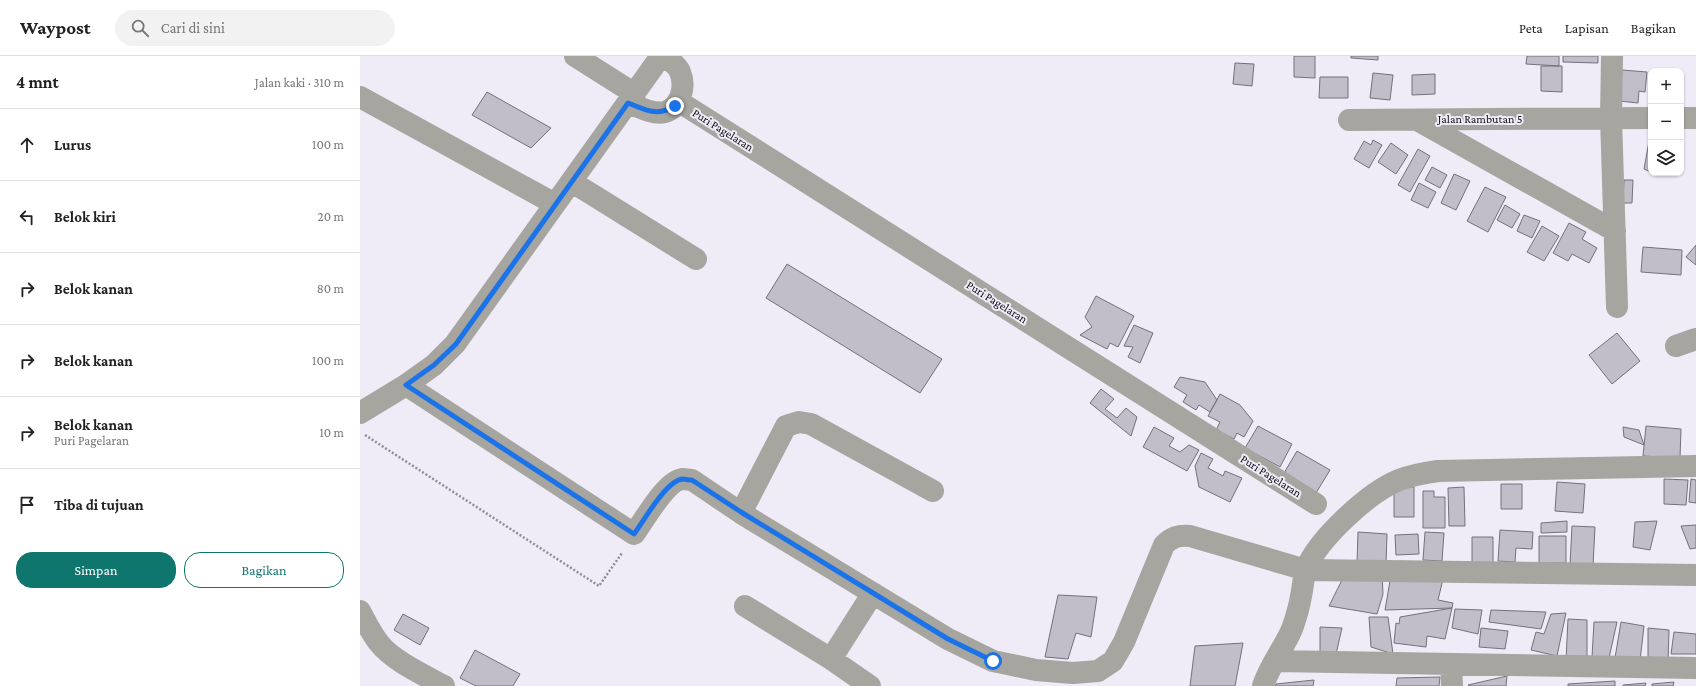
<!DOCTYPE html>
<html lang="id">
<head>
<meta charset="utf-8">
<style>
  :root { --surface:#fff; --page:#f2f2f2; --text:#222; --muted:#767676; --line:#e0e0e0; --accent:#0f766e }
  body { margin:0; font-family:"Crimson Pro",serif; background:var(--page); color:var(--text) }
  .controls { position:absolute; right:12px; top:12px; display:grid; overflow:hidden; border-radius:8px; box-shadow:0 1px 3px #0004 }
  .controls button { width:36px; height:36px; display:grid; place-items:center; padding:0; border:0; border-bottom:1px solid var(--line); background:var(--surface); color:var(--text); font:20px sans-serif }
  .stop { position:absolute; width:12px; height:12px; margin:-9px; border:3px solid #1a73e8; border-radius:50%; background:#fff }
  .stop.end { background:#1a73e8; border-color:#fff; box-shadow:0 1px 4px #0008 }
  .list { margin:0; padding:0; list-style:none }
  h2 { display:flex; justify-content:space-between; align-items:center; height:52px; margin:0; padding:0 16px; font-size:17px }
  h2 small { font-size:13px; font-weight:400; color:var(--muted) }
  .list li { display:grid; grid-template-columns:26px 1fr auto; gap:12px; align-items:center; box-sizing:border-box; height:72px; padding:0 16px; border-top:1px solid var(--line) }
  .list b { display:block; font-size:15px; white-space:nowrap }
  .list p { margin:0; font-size:13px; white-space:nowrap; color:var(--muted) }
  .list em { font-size:13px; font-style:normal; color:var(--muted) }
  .actions { display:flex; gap:8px; padding:12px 16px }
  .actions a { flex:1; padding:9px 0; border:1px solid var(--accent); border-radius:16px; text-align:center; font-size:14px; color:var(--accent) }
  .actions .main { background:var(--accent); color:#fff }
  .icon { flex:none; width:22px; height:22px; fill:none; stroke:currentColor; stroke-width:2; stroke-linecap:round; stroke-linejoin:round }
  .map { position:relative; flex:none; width:1336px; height:630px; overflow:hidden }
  header { display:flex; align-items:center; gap:24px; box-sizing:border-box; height:56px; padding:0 20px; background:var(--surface); border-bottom:1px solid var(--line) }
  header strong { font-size:19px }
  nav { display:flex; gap:22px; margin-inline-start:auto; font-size:14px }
  .search { width:280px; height:36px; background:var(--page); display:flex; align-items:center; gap:10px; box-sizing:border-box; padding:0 14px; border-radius:22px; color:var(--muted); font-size:15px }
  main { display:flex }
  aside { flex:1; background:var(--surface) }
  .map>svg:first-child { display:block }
</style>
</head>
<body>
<header>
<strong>Waypost</strong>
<div class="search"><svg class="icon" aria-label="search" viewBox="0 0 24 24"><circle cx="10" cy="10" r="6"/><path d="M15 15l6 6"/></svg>Cari di sini</div>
<nav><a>Peta</a><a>Lapisan</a><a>Bagikan</a></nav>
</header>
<main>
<aside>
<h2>4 mnt<small>Jalan kaki · 310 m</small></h2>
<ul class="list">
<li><svg class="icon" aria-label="ahead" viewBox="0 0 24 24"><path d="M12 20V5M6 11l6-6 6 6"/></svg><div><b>Lurus</b></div><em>100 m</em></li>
<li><svg class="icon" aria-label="left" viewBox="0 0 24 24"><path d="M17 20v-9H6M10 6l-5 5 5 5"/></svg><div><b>Belok kiri</b></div><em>20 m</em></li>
<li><svg class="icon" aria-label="right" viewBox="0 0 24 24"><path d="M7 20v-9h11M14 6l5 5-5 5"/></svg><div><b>Belok kanan</b></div><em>80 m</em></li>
<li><svg class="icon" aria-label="right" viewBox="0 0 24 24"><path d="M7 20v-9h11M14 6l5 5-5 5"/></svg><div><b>Belok kanan</b></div><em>100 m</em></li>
<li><svg class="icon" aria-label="right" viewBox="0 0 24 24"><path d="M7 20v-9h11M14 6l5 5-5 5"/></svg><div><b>Belok kanan</b><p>Puri Pagelaran</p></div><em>10 m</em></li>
<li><svg class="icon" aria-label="arrive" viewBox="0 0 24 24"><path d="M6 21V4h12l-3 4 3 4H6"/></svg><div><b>Tiba di tujuan</b></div></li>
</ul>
<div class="actions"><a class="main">Simpan</a><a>Bagikan</a></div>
</aside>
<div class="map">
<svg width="1336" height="630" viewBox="0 0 1336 630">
  <rect width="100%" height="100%" fill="#efebf7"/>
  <path fill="#c1bdc9" stroke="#75717c" d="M934,0H955V22L934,21Z
    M991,0H1018V4L991,2Z
    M1167,0H1199V10L1166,8Z
    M1203,0H1238V7L1203,6Z
    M875,7L894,8L892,30L873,28Z
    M1181,10H1202V36L1181,35Z
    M1262,14L1287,16L1285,36L1279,35L1278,47L1259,45Z
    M1013,17L1033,19L1030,44L1010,42Z
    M1075,18V38L1052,39V19Z
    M960,21H988V42H959Z
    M127,36L191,72L171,92L112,59Z
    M1290,80H1291V116L1284,113Z
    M1013,84L1022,89L1009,112L994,103L1004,85L1011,89Z
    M1031,87L1048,99L1036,118L1018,106Z
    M1058,93L1070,100L1050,136L1038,129Z
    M1072,111L1087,119L1080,132L1065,124Z
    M1094,118L1110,125L1096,154L1081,147Z
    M1264,124H1273L1272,147H1263Z
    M1059,127L1076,136L1068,152L1051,144Z
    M1125,131L1146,141L1128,176L1107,165Z
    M1145,149L1160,158L1152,172L1137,164Z
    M1164,159L1180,165L1172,182L1157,175Z
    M1209,167L1226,176L1222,183L1237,192L1229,207L1212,198L1208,205L1193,197Z
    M1182,170L1199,180L1184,205L1167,196Z
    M1336,189V209L1326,201Z
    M1283,191L1322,194L1321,219L1281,216Z
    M427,208L582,303L560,337L406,242Z
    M736,240L774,260L758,291L750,287L747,293L720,279L732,271L725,261Z
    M774,269L793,277L780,307L768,301L773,291L764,290Z
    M1257,277L1280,305L1252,328L1229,299Z
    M820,321L845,326L857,344L850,356L839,349L836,354L823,346L827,339L814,331Z
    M741,333L754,343L745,353L757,362L766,352L777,361L771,380L730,347Z
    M860,338L880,349L893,365L884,381L877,377L874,383L856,374L860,366L848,360Z
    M898,370L932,388L920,411L885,392Z
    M1286,370L1321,373L1320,402L1283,400Z
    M794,371L814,382L809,390L820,396L829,389L839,394L827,415L783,391Z
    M1263,371L1279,374L1284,389L1264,381Z
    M937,395L970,414L956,437L924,417Z
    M841,397L853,403L848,412L863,420L865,415L882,422L870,446L839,431L835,410Z
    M1304,423L1328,424L1326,449L1304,448Z
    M1331,423L1336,424V447L1329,446Z
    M1197,426L1225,428L1223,457L1195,455Z
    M1141,428H1162V453H1141Z
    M1034,431H1054V461H1034Z
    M1104,431L1105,470H1089L1088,432Z
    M1063,435H1074V441H1085V472H1063Z
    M1207,465V476L1181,477V467Z
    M1297,465L1290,494L1273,491L1275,466Z
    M1336,469V492L1330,493L1321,470Z
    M1212,470L1235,471L1233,510L1210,509Z
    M1140,474L1173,476L1172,493L1156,492L1155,506L1138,505Z
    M998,476L1027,478L1026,508L997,507Z
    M1065,476L1084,477L1082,505L1063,504Z
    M1058,478L1059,498L1036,499L1035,479Z
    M1179,480H1206V507H1179Z
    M1112,481H1133V508H1112Z
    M985,518L1022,519L1023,538L1017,558L969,550Z
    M1031,519L1083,523L1078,544L1093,547L1092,552L1025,554Z
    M698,539L737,541L731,581L716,577L708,603L685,601Z
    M1092,552L1085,583L1067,580L1066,591L1034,587L1036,567L1039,568L1040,561Z
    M1095,553L1122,554L1118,578L1092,572Z
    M1131,554L1186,556L1181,573L1129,566Z
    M1206,557L1197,600L1171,594L1176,576L1184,578L1191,558Z
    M43,558L69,572L60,589L34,574Z
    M1009,561H1028L1033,598L1011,591Z
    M1208,563L1227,564V607L1206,604Z
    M1234,566H1257L1249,602L1232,601Z
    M1261,566L1284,570L1280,605L1255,602Z
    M960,571L982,572L976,598L960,600Z
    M1121,572L1148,575L1145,593L1119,591Z
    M1288,572L1309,574L1308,606H1288Z
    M1314,576L1336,578V598H1311Z
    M883,587L875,630H830L835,590Z
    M115,594L160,618L153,630H116L100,622Z
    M1147,620L1146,630H1109L1108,629Z
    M1080,621L1079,630H1036L1037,622Z
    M954,624L953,630H915L916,628Z
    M1255,625V630H1208V628Z
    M1314,626L1313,630H1292V628Z
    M1286,627L1285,630H1263V629Z"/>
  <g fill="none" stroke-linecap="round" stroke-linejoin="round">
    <path stroke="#908e96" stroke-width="2.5" stroke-dasharray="2 2" stroke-linecap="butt" d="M5,379L239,530L262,497"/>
    <path stroke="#a6a59f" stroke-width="22" d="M215,0L275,38
      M1252,0L1251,62L1257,251
      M0,41L195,148
      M318,45L956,448
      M269,47C279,51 293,59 305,56C321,51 326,30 320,16C318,10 310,5 306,0
      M1321,62H1336
      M989,64L1291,62
      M1057,64L1255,175
      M212,126L336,203
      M1316,290L1336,283
      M46,329L274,478C284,465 306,424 323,423C325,423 329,424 332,424L381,457L588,583L633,605L676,614L713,617L738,615L753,605L764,586L804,489C812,481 818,479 830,480L946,514L1336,519
      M0,357L46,329L74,309L95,288L301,0
      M381,457L426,370L439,366L451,368L573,435
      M385,550L471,603L510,630
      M0,555C6,566 11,577 19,587C33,605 64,619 84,630
      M471,603L513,537
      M916,605L1336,612
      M1091,608L1092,630
      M903,630C909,610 924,592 932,573C936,562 939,552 941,540C943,532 943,522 946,513C958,483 1009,436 1039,424C1052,419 1064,417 1078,415L1336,410"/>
  </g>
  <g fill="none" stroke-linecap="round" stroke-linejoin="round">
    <path stroke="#1a73e8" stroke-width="5" d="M315,50C297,61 286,54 268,47L96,288L74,309L46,329L274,478C284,465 306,424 323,423C325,423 329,424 332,424L381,456L588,583L633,605"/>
  </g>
  <g text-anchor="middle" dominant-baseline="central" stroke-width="4" stroke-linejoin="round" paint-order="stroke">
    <g font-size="12" fill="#100f13" stroke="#efebf7">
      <text x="1120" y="63">Jalan Rambutan 5</text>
      <text transform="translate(363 74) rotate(32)">Puri Pagelaran</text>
      <text transform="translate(637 246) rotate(32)">Puri Pagelaran</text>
      <text transform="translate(911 420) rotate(32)">Puri Pagelaran</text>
    </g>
  </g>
</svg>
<div class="controls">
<button>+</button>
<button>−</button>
<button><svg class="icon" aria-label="layers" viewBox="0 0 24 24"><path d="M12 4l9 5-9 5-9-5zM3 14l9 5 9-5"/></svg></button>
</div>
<div class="stop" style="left:633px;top:605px"></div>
<div class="stop end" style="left:315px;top:50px"></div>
</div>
</main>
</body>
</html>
